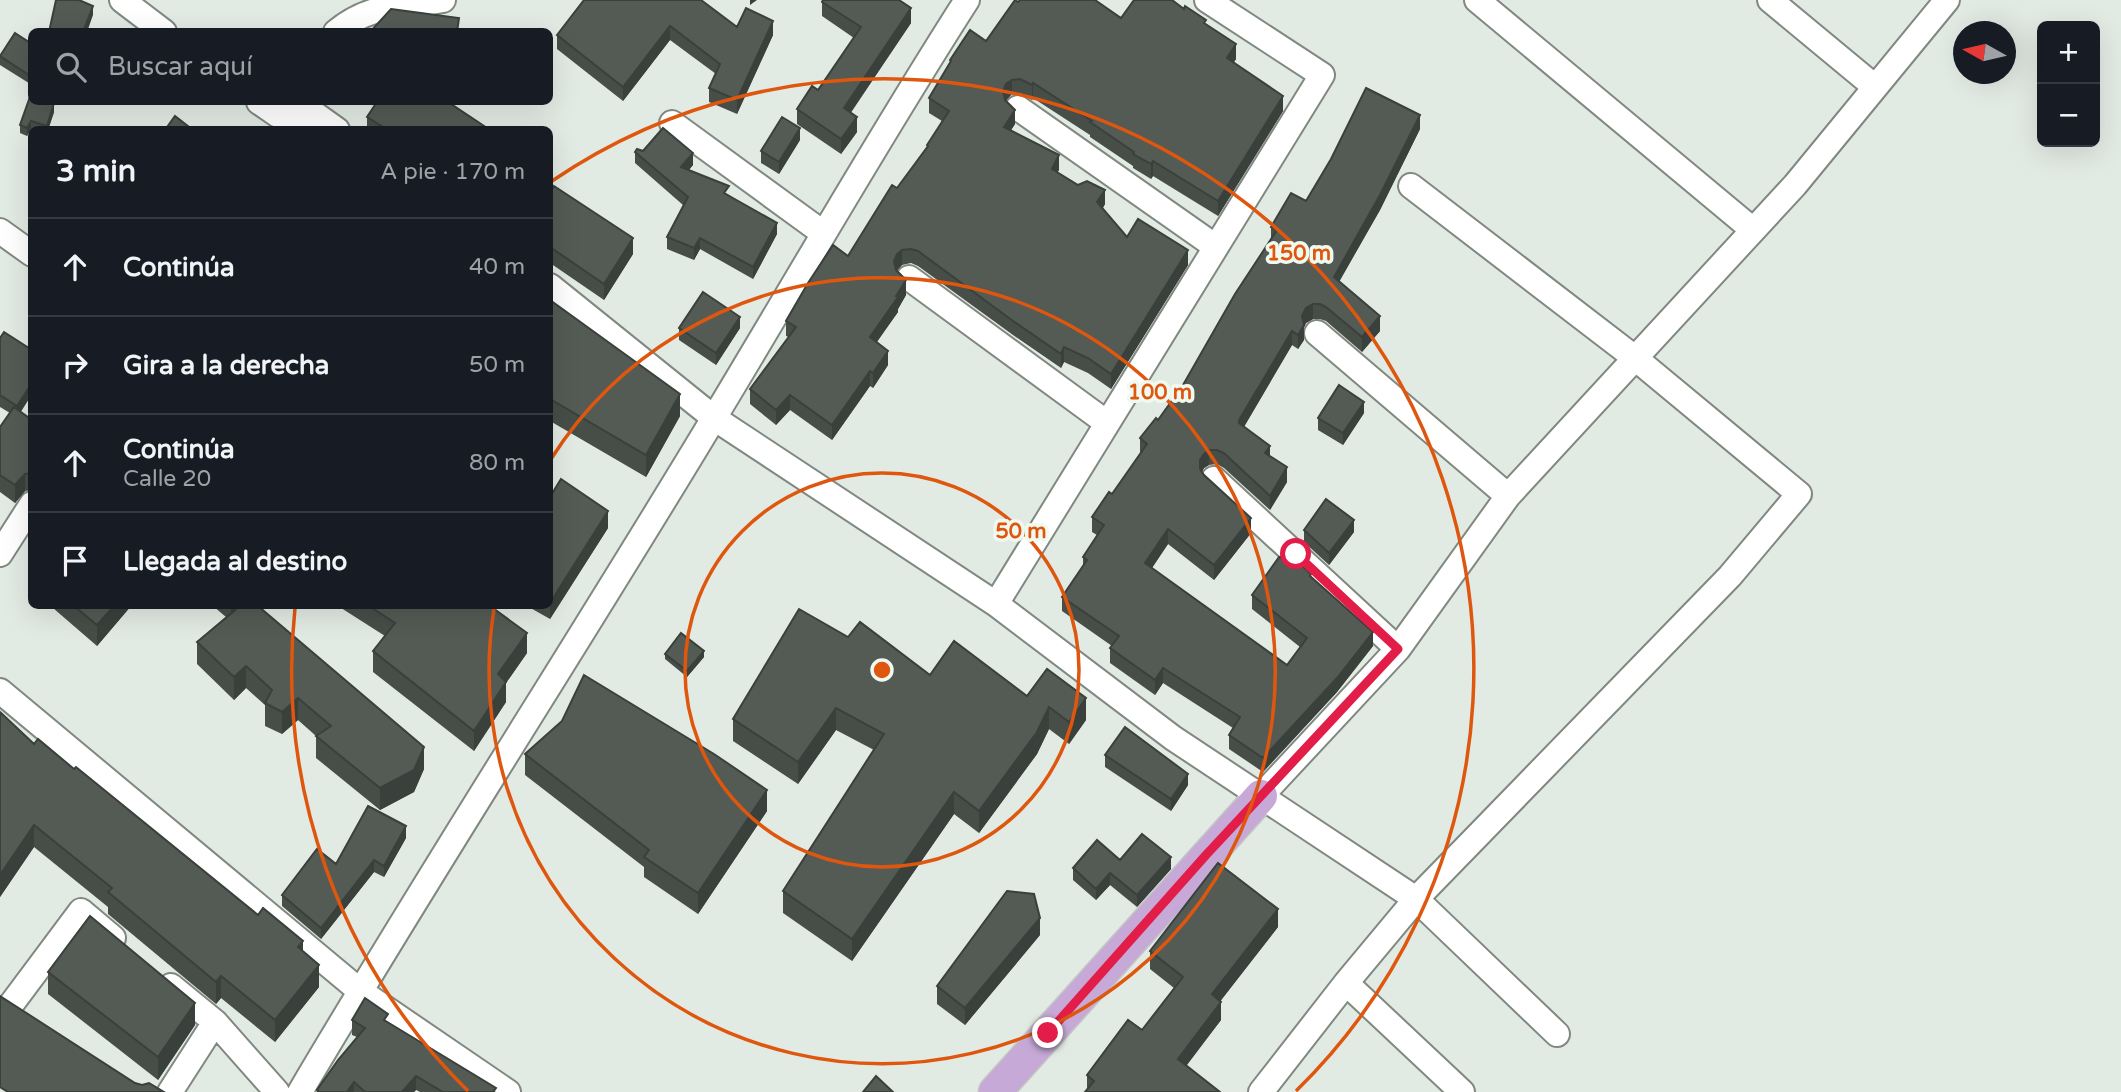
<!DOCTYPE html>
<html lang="es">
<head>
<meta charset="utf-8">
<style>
  :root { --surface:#171b24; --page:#20242c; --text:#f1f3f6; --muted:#9ea1a6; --line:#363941 }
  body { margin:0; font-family:"Varela Round",sans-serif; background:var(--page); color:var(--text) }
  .controls { position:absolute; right:21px; top:21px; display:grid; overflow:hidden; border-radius:10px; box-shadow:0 7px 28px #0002 }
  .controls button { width:63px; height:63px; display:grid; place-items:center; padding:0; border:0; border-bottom:2px solid var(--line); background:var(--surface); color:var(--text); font:35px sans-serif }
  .compass { position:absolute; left:1953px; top:21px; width:63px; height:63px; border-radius:50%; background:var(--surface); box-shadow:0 7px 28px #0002; rotate:278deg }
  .stop { position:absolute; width:21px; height:21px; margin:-16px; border:5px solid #e11d48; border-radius:50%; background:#fff }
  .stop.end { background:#e11d48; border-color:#fff; box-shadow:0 2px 7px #0008 }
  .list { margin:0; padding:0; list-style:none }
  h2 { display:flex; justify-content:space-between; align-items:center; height:91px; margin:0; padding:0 28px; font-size:30px }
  h2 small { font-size:23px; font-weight:400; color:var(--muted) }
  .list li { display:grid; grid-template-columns:46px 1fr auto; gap:21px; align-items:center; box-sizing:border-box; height:98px; padding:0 28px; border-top:2px solid var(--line) }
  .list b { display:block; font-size:26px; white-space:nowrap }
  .list p { margin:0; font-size:23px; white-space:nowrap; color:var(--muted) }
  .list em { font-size:23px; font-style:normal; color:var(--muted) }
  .icon { flex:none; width:38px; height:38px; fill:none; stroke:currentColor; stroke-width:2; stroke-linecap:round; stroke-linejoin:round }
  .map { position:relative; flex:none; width:2121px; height:1092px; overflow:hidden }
  .search { position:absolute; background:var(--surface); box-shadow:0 7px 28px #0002; left:28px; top:28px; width:525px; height:77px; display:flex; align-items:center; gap:18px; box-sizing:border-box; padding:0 24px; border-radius:10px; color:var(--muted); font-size:26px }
  .panel { position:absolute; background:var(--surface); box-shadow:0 7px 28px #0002; left:28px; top:126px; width:525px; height:483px; border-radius:10px }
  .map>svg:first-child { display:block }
</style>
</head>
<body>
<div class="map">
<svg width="2121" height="1092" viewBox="0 0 2121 1092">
  <rect width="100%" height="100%" fill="#e2ebe3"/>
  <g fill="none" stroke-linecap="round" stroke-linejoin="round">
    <defs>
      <path id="minor" d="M122,0L164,32
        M1477,0L1753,230
        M1770,0L1875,87
        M336,32C371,3 401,8 443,0
        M259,102L278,115H316L337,130
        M1018,108L1216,247
        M672,123L823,233
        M0,231L32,254
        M909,278L1107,423
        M550,286L714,418L996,604L1173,738L1416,899L1557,1034
        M1317,333L1508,496
        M1214,479L1398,649
        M0,554L32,504
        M996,604L1322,75L1207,0
        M0,691L360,991L508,1092
        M1261,796L1398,649L1508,496L1795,185L1947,0
        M1346,983L1462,1092
        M171,986L215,1022L277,1092
        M10,1006L81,911L113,938
        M170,1092L215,1022
        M300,1092C434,865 578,644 714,418C798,279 879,137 967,0
        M1261,1092L1346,983L1416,899L1730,576L1799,494L1635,358L1411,186"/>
      <path id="major" d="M995,1092L1261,796"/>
    </defs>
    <use href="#minor" stroke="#808880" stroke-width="28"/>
    <use href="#major" stroke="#c5c6c5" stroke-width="35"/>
    <use href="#minor" stroke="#fff" stroke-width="24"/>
    <use href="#major" stroke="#c7a9d7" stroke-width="32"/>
  </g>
  <path fill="#474e48" d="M584,0L737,27L773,35L737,114L709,102V88L716,74L670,40L623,101L557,49V35Z
    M822,2L911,23L850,113L857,132L841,154L797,124V109L818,90L854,38L822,16Z
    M1018,2L1121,18L1206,24L1236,59L1234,62L1283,111L1218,216L1153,176L1151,179L1133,168V166L1090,137V135L1033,98L1032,100L1020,93L1012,94L1006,101L1015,124L1011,130L1059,170L1057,172L1105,204L1103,208L1127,237L1188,265L1111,389L1088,373L1064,362L1061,368L1013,335L918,266L911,263L902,265L897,271L906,295L898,309V312L876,342L888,365L873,388L870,386L832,440L790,410L776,425L750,404V389L789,337L786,336V321L848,256L927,149V145L942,121L929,113V98L950,64V60L986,41Z
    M32,44V85L0,65V56Z
    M54,112L48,130L31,129L27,136L20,133V125Z
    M367,117L490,130H367Z
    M1420,129L1380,210L1339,281L1380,331L1362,352L1326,321L1320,319H1313L1306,323L1304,327V340L1298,349L1292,345L1244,427L1270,456L1287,482L1270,510L1224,468L1217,464L1209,465L1204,468L1202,472L1251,533L1214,580L1168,544L1152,568L1287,665L1300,647L1252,609V595L1311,577L1373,646L1337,692L1263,772L1229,749V735L1233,728L1163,683L1155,695L1110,663V648L1112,646L1062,611V597L1083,566V557L1097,535L1092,532V517L1112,494L1140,453V438L1158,420L1183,385L1271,239V227L1306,201Z
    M800,140L779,174L761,163V151Z
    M643,151L693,165L689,170L729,195L777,234L753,279L700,249L694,260L667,249V237L683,205L635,163V152Z
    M550,188L633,254L604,300L550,263Z
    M550,300L680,416L646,477L550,421Z
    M679,328H740L716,365L679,340Z
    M0,338L32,350V394L20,412L32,420V490L25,491L15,503L0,492V427L10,413L0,407Z
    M1364,413L1343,445L1318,430V418Z
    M550,497L608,528L550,619L527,606H550Z
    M1304,530L1354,532L1329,565L1304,542Z
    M53,606H131L97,646L53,608Z
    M213,606H258L424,769L414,792L380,810L316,758V736L298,720L282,734L265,726V705L246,688L234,700L197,664V642L226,617Z
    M338,606H490L527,653L506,683V702L474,751L373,672V651L385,636Z
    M848,637L930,675L1027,696L1086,720L1069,744L1049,729L1037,754L979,833L954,814L852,961L783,913V891L874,750L836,730L798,784L733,741V719Z
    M665,654L704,657L687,677L665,659Z
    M0,712L34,744L74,769L303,951L319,987L275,1042L221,998L216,1004L108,914V907L34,847L0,897Z
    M525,754L767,811L698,914L644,877V867L525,775Z
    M1105,755L1188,785L1171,811L1105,767Z
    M406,838L384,877L374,872L321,939L282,906V895L336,864Z
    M1120,860L1171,869L1137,907L1110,885L1096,900L1073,880V868Z
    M1278,927L1220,1001L1221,1020L1186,1065L1087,1090V1075L1142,1030L1174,988L1150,969V951Z
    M1040,935L965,1025L937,1004V986Z
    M48,972L195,1025L158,1080L48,994Z
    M352,1020L388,1022L496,1092H420L416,1090L414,1092H317V1090L357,1037L352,1035Z"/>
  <path fill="#3a403b" d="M750,0H757L750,5Z
    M93,6V15L87,32H83Z
    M911,8V23L844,123V108Z
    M773,21V35L737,114V100Z
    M670,26V40L623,101V87Z
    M1236,44V59L1227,72V58Z
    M1012,80V94L1006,99L1003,106V91L1006,84Z
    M1033,83V98L1032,100V85Z
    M1283,96V111L1218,216V201Z
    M54,103V112L48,130H47V126Z
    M1015,110V124L1004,141V127Z
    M1420,115V129L1380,210L1334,291V277Z
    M857,117V132L841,154V139Z
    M31,121V129L27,136V128Z
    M800,128V140L779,174V162Z
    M693,153V165L681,178V167Z
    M1059,155V170L1052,183V169Z
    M1153,161V176L1151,179V164Z
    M1105,190V204L1097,216V202Z
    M777,223V234L753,279V267Z
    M633,238V254L604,300V284Z
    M700,238V249L694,260V248Z
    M902,250V265L897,269L894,276V261L897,254Z
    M1188,250V265L1111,389V374Z
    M906,280V295L898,309V312L870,352V337Z
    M1313,304V319L1306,323L1304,327V340L1298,349V335L1302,316L1306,308Z
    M1380,316V331L1362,352V337Z
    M740,317V328L716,365V353Z
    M1292,331V345L1239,435V420Z
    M1064,347V362L1061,368V354Z
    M888,351V365L873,388V373Z
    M870,371V386L832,440V425Z
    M32,383V394L17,418V406Z
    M680,394V416L646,477V455Z
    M790,395V410L776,425V410Z
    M1364,402V413L1343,445V433Z
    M1270,446V461L1265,453Z
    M1209,450V465L1204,468L1200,475V460L1204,454Z
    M1287,467V482L1270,510V496Z
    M25,474V491L15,503V485Z
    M608,511V528L550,619V603Z
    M1251,518V533L1214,580V565Z
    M1354,520V532L1329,565V553Z
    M1168,529V544L1145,578V563Z
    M114,606H131L97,646V625Z
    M231,606H244L231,621Z
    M1373,632V646L1337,692L1263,772V758Z
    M527,633V653L506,683V702L474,751V731L498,674Z
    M704,651V657L687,677V671Z
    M246,666V688L234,700V677Z
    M1163,668V683L1155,695V680Z
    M298,698V720L282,734V712Z
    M1086,698V720L1069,744V722Z
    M1049,707V729L1037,754L979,833V811Z
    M836,708V730L798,784V762Z
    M424,747V769L414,792L380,810V788Z
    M1188,774V785L1171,811V799Z
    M767,790V811L698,914V893Z
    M954,792V814L852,961V939Z
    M34,825V847L0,897V875Z
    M406,826V838L384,877V866Z
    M1171,857V869L1137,907V895Z
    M374,860V872L321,939V928Z
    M1110,873V885L1096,900V889Z
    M1278,909V927L1212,1012V994Z
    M1040,918V935L965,1025V1008Z
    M303,941V963L298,947Z
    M319,965V987L275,1042V1020Z
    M221,976V998L216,1004V982Z
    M1221,1002V1020L1178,1077V1059Z
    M195,1003V1025L158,1080V1057Z
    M416,1076V1090L414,1092H402Z
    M354,1082V1092H347Z"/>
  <path fill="#535b54" stroke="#3a403b" stroke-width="2" d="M56,0H79L93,6L83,32H49Z
    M584,0H701L737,27L746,8L773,21L737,100L709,88L720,64L670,26L623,87L557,35Z
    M823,0H899L911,8L844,108L857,117L841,139L797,109L812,86L818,90L861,27L822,2Z
    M1015,0L1018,2L1020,0H1095L1121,18L1134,0H1172L1184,9L1185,6L1206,20L1204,23L1236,44L1227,58L1283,96L1218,201L1153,161L1151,164L1133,154L1134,152L1090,122L1092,121L1033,83L1032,85L1020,79L1012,80L1006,84L1003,91L1005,100L1015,110L1004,127L1059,155L1052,169L1078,185L1087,181L1105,190L1097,202L1127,237L1138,219L1188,250L1111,374L1088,358L1064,347L1061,354L1013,321L918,251L911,249L902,250L897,254L894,261L896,270L906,280L896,296L898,297L870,337L888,351L873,373L870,371L832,425L790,395L776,410L750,389L796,327L786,321L808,283L833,245L848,256L892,185L897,188L928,146L927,145L949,111L929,98L951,61L950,60L970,30L986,41Z
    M391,9L459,18L457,32H370Z
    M15,33L32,44V77L0,56Z
    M1366,88L1420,115L1380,195L1334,277L1380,316L1362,337L1326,307L1320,304H1313L1306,308L1302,316L1304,325L1298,335L1292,331L1239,420V423L1270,446L1265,453L1287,467L1270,496L1224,453L1217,450H1209L1204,454L1200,460V469L1204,475L1251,518L1214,565L1168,529L1145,563L1287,665L1307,638L1252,595L1279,557L1280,558L1286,551L1311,574L1310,576L1373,632L1337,678L1263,758L1229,735L1240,717L1163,668L1155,680L1110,648L1119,636L1062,597L1087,560L1083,557L1104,525L1092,517L1109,492L1112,494L1147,444L1140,438L1156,418L1158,420L1183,385L1235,294L1277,230L1271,227L1291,193L1306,201L1331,159Z
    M32,91V102H49L54,103L47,126L31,121L27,128L20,125Z
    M377,102H448L490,130H388L367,117Z
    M175,116L193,130H165Z
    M782,117L800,128L779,162L761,151Z
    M663,128L693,153L681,167L729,186L724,193L777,223L753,267L700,238L694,248L667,237L688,197L635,152L637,149L643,151Z
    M554,186L633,238L604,284L550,247V188L552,189Z
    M703,292L740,317L716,353L679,328Z
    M550,300L680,394L646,455L550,399Z
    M4,332L32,350V383L17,406L0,395V338Z
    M1339,385L1364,402L1343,433L1318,418Z
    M14,407L32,420V473L25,474L15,485L0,475V427Z
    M561,479L608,511L550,603V497Z
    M1326,499L1354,520L1329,553L1304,530Z
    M74,606H114L97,625Z
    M240,606H258L424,747L414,770L380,788L316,736L331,726L298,698L282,712L265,703L272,690L246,666L234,677L197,642Z
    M369,606H490L527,633L498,674L506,682L474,731L373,651L395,623Z
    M799,609L848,637L860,622L930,675L954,641L1027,696L1047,669L1086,698L1069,722L1049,707L1037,732L979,811L954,792L852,939L783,891L884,734L836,708L798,762L733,719Z
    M681,633L704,651L687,671L665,654Z
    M584,675L714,754L767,790L698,893L644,857L649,850L525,754L562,721Z
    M0,712L34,744L38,739L74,769L76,767L258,915L263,908L303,941L298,947L319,965L275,1020L221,976L216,982L108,892L112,888L34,825L0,875Z
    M1125,727L1188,774L1171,799L1105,755Z
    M368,806L406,826L384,866L374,860L321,928L282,895L317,849L336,864Z
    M1142,834L1171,857L1137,895L1110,873L1096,889L1073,868L1097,840L1120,860Z
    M1218,863L1278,909L1212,994L1221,1002L1178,1059L1220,1092H1085L1094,1081L1087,1075L1128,1020L1142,1030L1183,977L1150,951Z
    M1007,891L1034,894L1040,918L965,1008L937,986Z
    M90,916L195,1003L158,1057L48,972Z
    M0,996L135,1083L142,1085L149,1083L164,1092H8L0,1087Z
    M365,998L388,1014L384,1020L496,1088L493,1092H443L416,1076L402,1092H365L354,1082L347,1092H319L317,1090L338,1060L365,1028L352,1020Z
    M876,1076L893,1092H863Z"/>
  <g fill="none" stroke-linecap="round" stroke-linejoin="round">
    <path stroke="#e11d48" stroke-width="9" d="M1048,1033L1206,855L1398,649L1296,554"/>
  </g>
  <g fill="none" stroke="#df570e" stroke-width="3.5">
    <circle cx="882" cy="670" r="197"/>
    <path d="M551 459A393 393 0 1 1 494 609"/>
    <path d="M468 1091A590 590 0 0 1 295 608M552 181A590 590 0 0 1 1296 1091"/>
  </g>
  <circle cx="882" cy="670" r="10" fill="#df570e" stroke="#eff9f0" stroke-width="3.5"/>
  <g font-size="21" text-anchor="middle" font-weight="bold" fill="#df570e" stroke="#eff9f0" stroke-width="7" stroke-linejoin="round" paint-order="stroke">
    <text x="1299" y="260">150 m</text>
    <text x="1160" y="399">100 m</text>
    <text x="1021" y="538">50 m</text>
  </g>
</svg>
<div class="controls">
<button>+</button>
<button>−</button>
</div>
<svg class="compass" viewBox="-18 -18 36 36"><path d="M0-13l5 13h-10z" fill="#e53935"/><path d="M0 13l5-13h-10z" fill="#9ea1a6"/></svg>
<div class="stop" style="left:1296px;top:554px"></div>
<div class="stop end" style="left:1048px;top:1033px"></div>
<div class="search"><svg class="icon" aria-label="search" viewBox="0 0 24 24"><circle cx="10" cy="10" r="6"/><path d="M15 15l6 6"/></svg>Buscar aquí</div>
<section class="panel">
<h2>3 min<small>A pie · 170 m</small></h2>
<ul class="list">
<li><svg class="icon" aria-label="ahead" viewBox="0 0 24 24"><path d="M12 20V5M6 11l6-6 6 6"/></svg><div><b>Continúa</b></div><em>40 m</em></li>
<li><svg class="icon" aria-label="right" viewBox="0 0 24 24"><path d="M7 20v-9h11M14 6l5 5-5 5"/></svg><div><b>Gira a la derecha</b></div><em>50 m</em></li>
<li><svg class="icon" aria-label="ahead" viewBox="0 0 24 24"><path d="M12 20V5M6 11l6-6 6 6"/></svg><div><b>Continúa</b><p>Calle 20</p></div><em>80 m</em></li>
<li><svg class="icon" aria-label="arrive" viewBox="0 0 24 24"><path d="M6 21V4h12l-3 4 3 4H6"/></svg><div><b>Llegada al destino</b></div></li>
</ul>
</section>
</div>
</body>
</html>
